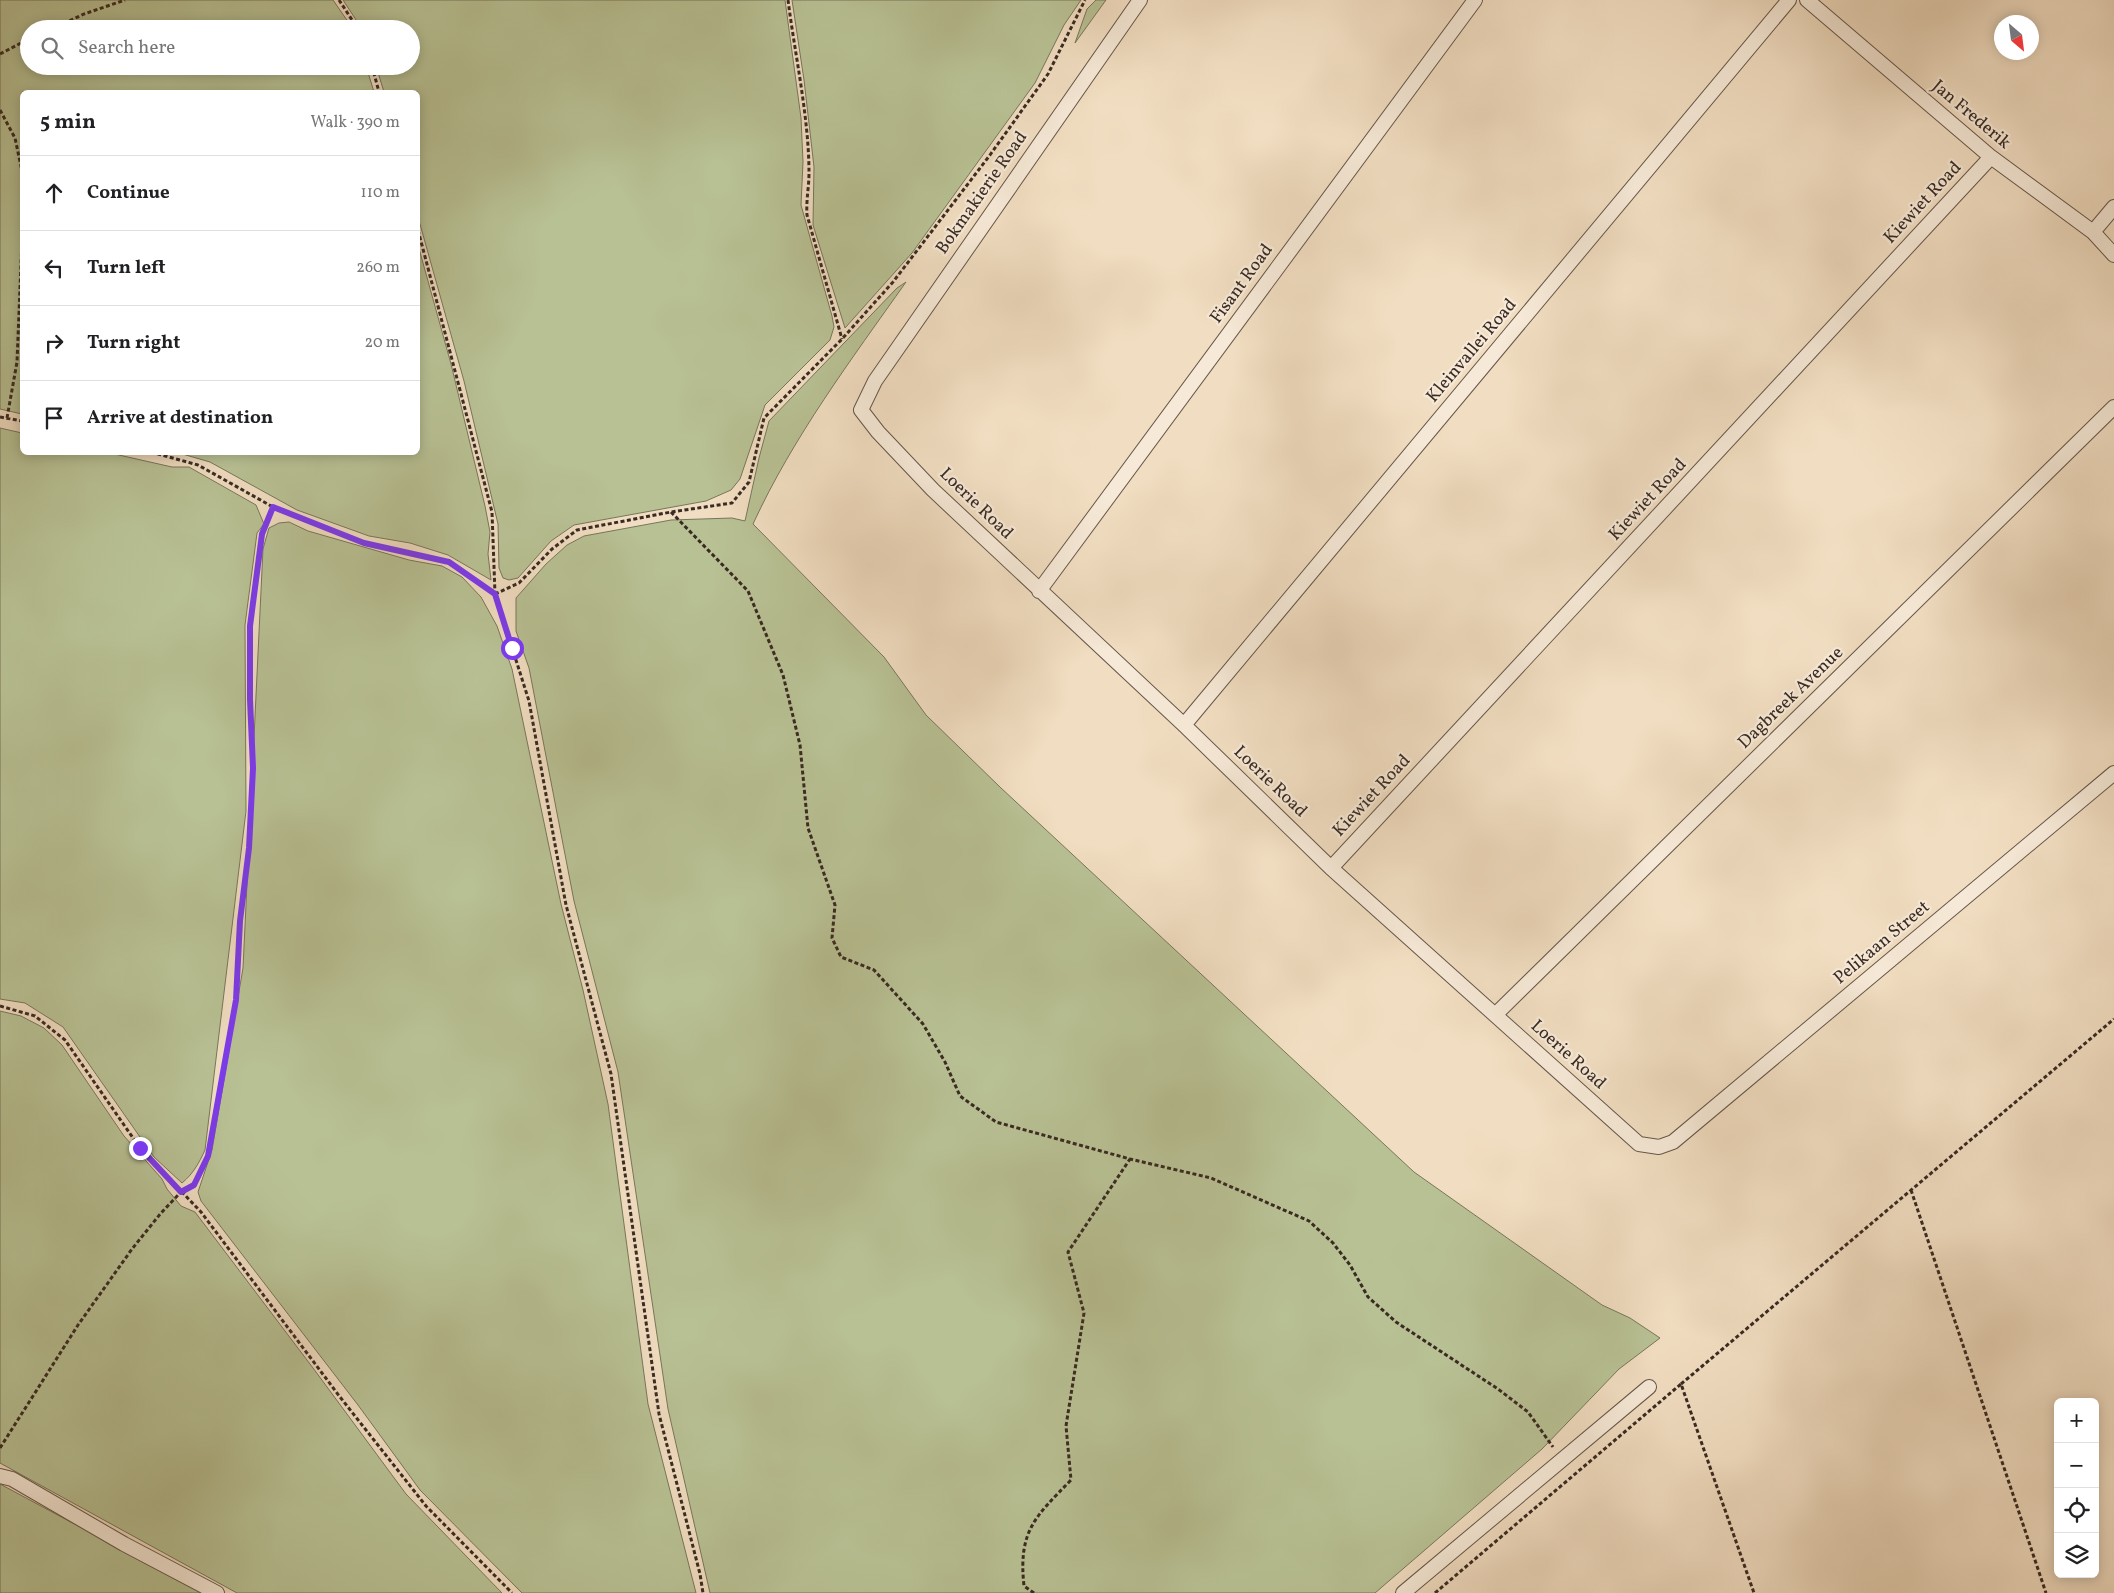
<!DOCTYPE html>
<html lang="en">
<head>
<meta charset="utf-8">
<style>
  :root { --surface:#fff; --page:#f6f6f6; --text:#202124; --muted:#757577; --line:#e0e0e0 }
  body { margin:0; font-family:Vollkorn,serif; background:var(--page); color:var(--text) }
  .controls { position:absolute; right:15px; bottom:15px; display:grid; overflow:hidden; border-radius:8px; box-shadow:0 2px 12px #0003 }
  .controls button { width:45px; height:45px; display:grid; place-items:center; padding:0; border:0; border-bottom:1px solid var(--line); background:var(--surface); color:var(--text); font:25px sans-serif }
  .compass { position:absolute; left:1994px; top:15px; width:45px; height:45px; border-radius:50%; background:var(--surface); box-shadow:0 2px 12px #0003; rotate:152deg }
  .stop { position:absolute; width:15px; height:15px; margin:-11px; border:4px solid #7c3aed; border-radius:50%; background:#fff }
  .stop.end { background:#7c3aed; border-color:#fff; box-shadow:0 1px 5px #0008 }
  .list { margin:0; padding:0; list-style:none }
  h2 { display:flex; justify-content:space-between; align-items:center; height:65px; margin:0; padding:0 20px; font-size:21px }
  h2 small { font-size:16px; font-weight:400; color:var(--muted) }
  .list li { display:grid; grid-template-columns:32px 1fr auto; gap:15px; align-items:center; box-sizing:border-box; height:75px; padding:0 20px; border-top:1px solid var(--line) }
  .list b { display:block; font-size:19px; white-space:nowrap }
  .list em { font-size:16px; font-style:normal; color:var(--muted) }
  .icon { flex:none; width:28px; height:28px; fill:none; stroke:currentColor; stroke-width:2; stroke-linecap:round; stroke-linejoin:round }
  .map { position:relative; flex:none; width:2114px; height:1593px; overflow:hidden }
  .search { position:absolute; background:var(--surface); box-shadow:0 2px 12px #0003; left:20px; top:20px; width:400px; height:55px; display:flex; align-items:center; gap:12px; box-sizing:border-box; padding:0 18px; border-radius:28px; color:var(--muted); font-size:19px }
  .panel { position:absolute; background:var(--surface); box-shadow:0 2px 12px #0003; left:20px; top:90px; width:400px; height:365px; border-radius:8px }
  .map>svg:first-child { display:block }
</style>
</head>
<body>
<div class="map">
<svg width="2114" height="1593" viewBox="0 0 2114 1593">
  <rect width="100%" height="100%" fill="#f1ddc1"/>
  <filter id="stains"><feTurbulence type="fractalNoise" baseFrequency=".004" numOctaves="4"/><feColorMatrix values="0 0 0 0 .2 0 0 0 0 .09 0 0 0 0 .02 0 0 0 .5 -.17"/></filter>
  <radialGradient id="worn" r=".72"><stop offset=".6" stop-color="#630" stop-opacity="0"/><stop offset="1" stop-color="#630" stop-opacity=".3"/></radialGradient>
  <path fill="#b8c194" stroke="#78765b" d="M0,0H333L353,29H29V66H366L374,92H22V414L0,409Z
    M343,0H785L801,118L803,162L801,205L832,316L834,327L830,340L765,405L740,479L731,490L706,501L574,525L551,541L518,578L509,580L503,578L499,568L498,524L464,381L418,217V92H384L376,66H411V29H362Z
    M792,0H1081L1064,25L1035,83L912,253L845,328L813,225L814,167L804,80Z
    M1096,0H1106L1075,43L1087,9Z
    M418,245L451,364L485,506L490,532L488,554L491,580L448,555L410,543L369,536L297,510L210,462L179,453L418,452Z
    M906,282C851,360 793,437 753,524L884,657L926,715L1001,788L1414,1172L1602,1305L1630,1318L1660,1338L1619,1369L1542,1449L1375,1593H710L668,1409L618,1072L574,901L529,668L516,631V598L546,564L567,545L584,536L671,520L732,518L745,521L759,458L769,421L897,288Z
    M0,428L22,433V452L110,453L172,467H189L256,505L264,524L257,533L245,625L246,811L205,1150C199,1163 193,1174 182,1183L154,1157L63,1027L25,1003L0,999Z
    M289,522L308,531L409,560L442,566L462,577L481,597L497,626L512,669L561,904L583,990L608,1104L648,1404L696,1593H522L420,1490L358,1405L201,1201L198,1192L212,1150L243,968L263,549L269,528L279,523Z
    M0,1011L21,1016L44,1028L62,1045L124,1136L162,1179L167,1189L181,1206L195,1212L313,1368L406,1494L502,1593H237L0,1463Z
    M0,1484L203,1593H0Z"/>
  <g fill="none" stroke-linecap="round" stroke-linejoin="round">
    <defs>
      <path id="minor" d="M1140,0L875,381L861,410L878,432L933,490L1184,725L1331,868L1639,1144L1659,1147L1673,1142L2114,773
        M1807,0L1991,157L2093,232L2114,255
        M2093,232L2114,207
        M1039,591L1475,0
        M1184,725L1789,0
        M1331,868L1991,157
        M1495,1015L2114,407
        M0,1476L12,1479L124,1544L217,1593
        M1403,1593L1649,1387"/>
    </defs>
    <use href="#minor" stroke="#67574a" stroke-width="16"/>
    <path stroke="#392a22" stroke-width="3" stroke-dasharray="4 2.5" stroke-linecap="butt" d="M339,0L358,29
      M788,0C795,55 809,118 809,173C809,187 806,200 807,215L842,339
      M52,29L84,14L125,0
      M0,54L29,39
      M372,66L379,92
      M0,110L15,138L22,171
      M418,230L492,512L495,594L529,701L566,905L611,1074L659,1414L700,1574L703,1593
      M0,417L22,421
      M7,418L17,362L22,240
      M151,452L198,465L273,507L364,543L449,562L494,593
      M671,512L748,591L783,675L800,745L808,828L835,905L832,938L841,957L874,970L923,1024L945,1062L960,1096L996,1122L1130,1159L1211,1178L1309,1221L1333,1243L1350,1265L1368,1297L1396,1322L1498,1389L1528,1412L1553,1447
      M495,594L519,583L552,549L577,530L671,512L732,503L749,482L764,418L842,339L893,282L990,155L1048,74L1085,0
      M0,1006L35,1016L65,1040L140,1148L201,1212L340,1397L426,1506L512,1593
      M1911,1190L2046,1593
      M1681,1384L2114,1019
      M0,1448L78,1325L132,1249L161,1213L181,1192L193,1185L208,1156L236,1000L240,921L249,848L253,768L250,699V626L262,534L273,507
      M1034,1593L1024,1586C1018,1531 1035,1517 1071,1480L1066,1426L1084,1313L1068,1252L1130,1159
      M1435,1593L1681,1384L1754,1593"/>
    <use href="#minor" stroke="#f6e9d7" stroke-width="14"/>
  </g>
  <g fill="none" stroke-linecap="round" stroke-linejoin="round">
    <path stroke="#7c3aed" stroke-width="6" d="M140,1148L181,1192L194,1185L208,1156L236,1000L240,921L249,848L253,768L250,699V626L262,534L273,507L364,543L449,562L495,594L512,648"/>
  </g>
  <g text-anchor="middle" dominant-baseline="central" stroke-width="4.5" stroke-linejoin="round" paint-order="stroke">
    <g font-size="18" fill="#392a22" stroke="#f6e9d7">
      <text transform="translate(1971 115) rotate(40)">Jan Frederik</text>
      <text transform="translate(982 193) rotate(-55)">Bokmakierie Road</text>
      <text transform="translate(1923 203) rotate(-47)">Kiewiet Road</text>
      <text transform="translate(1242 284) rotate(-54)">Fisant Road</text>
      <text transform="translate(1472 351) rotate(-50)">Kleinvallei Road</text>
      <text transform="translate(1648 500) rotate(-47)">Kiewiet Road</text>
      <text transform="translate(976 504) rotate(44)">Loerie Road</text>
      <text transform="translate(1791 698) rotate(-44)">Dagbreek Avenue</text>
      <text transform="translate(1270 782) rotate(44)">Loerie Road</text>
      <text transform="translate(1372 796) rotate(-47)">Kiewiet Road</text>
      <text transform="translate(1882 943) rotate(-40)">Pelikaan Street</text>
      <text transform="translate(1568 1055) rotate(42)">Loerie Road</text>
    </g>
  </g>
  <rect width="100%" height="100%" filter="url(#stains)"/>
  <rect width="100%" height="100%" fill="url(#worn)"/>
</svg>
<div class="controls">
<button>+</button>
<button>−</button>
<button><svg class="icon" aria-label="locate" viewBox="0 0 24 24"><circle cx="12" cy="12" r="6"/><path d="M12 2v4M12 18v4M2 12h4M18 12h4"/></svg></button>
<button><svg class="icon" aria-label="layers" viewBox="0 0 24 24"><path d="M12 4l9 5-9 5-9-5zM3 14l9 5 9-5"/></svg></button>
</div>
<svg class="compass" viewBox="-18 -18 36 36"><path d="M0-13l5 13h-10z" fill="#e53935"/><path d="M0 13l5-13h-10z" fill="#757577"/></svg>
<div class="stop" style="left:512px;top:648px"></div>
<div class="stop end" style="left:140px;top:1148px"></div>
<div class="search"><svg class="icon" aria-label="search" viewBox="0 0 24 24"><circle cx="10" cy="10" r="6"/><path d="M15 15l6 6"/></svg>Search here</div>
<section class="panel">
<h2>5 min<small>Walk · 390 m</small></h2>
<ul class="list">
<li><svg class="icon" aria-label="ahead" viewBox="0 0 24 24"><path d="M12 20V5M6 11l6-6 6 6"/></svg><div><b>Continue</b></div><em>110 m</em></li>
<li><svg class="icon" aria-label="left" viewBox="0 0 24 24"><path d="M17 20v-9H6M10 6l-5 5 5 5"/></svg><div><b>Turn left</b></div><em>260 m</em></li>
<li><svg class="icon" aria-label="right" viewBox="0 0 24 24"><path d="M7 20v-9h11M14 6l5 5-5 5"/></svg><div><b>Turn right</b></div><em>20 m</em></li>
<li><svg class="icon" aria-label="arrive" viewBox="0 0 24 24"><path d="M6 21V4h12l-3 4 3 4H6"/></svg><div><b>Arrive at destination</b></div></li>
</ul>
</section>
</div>
</body>
</html>
